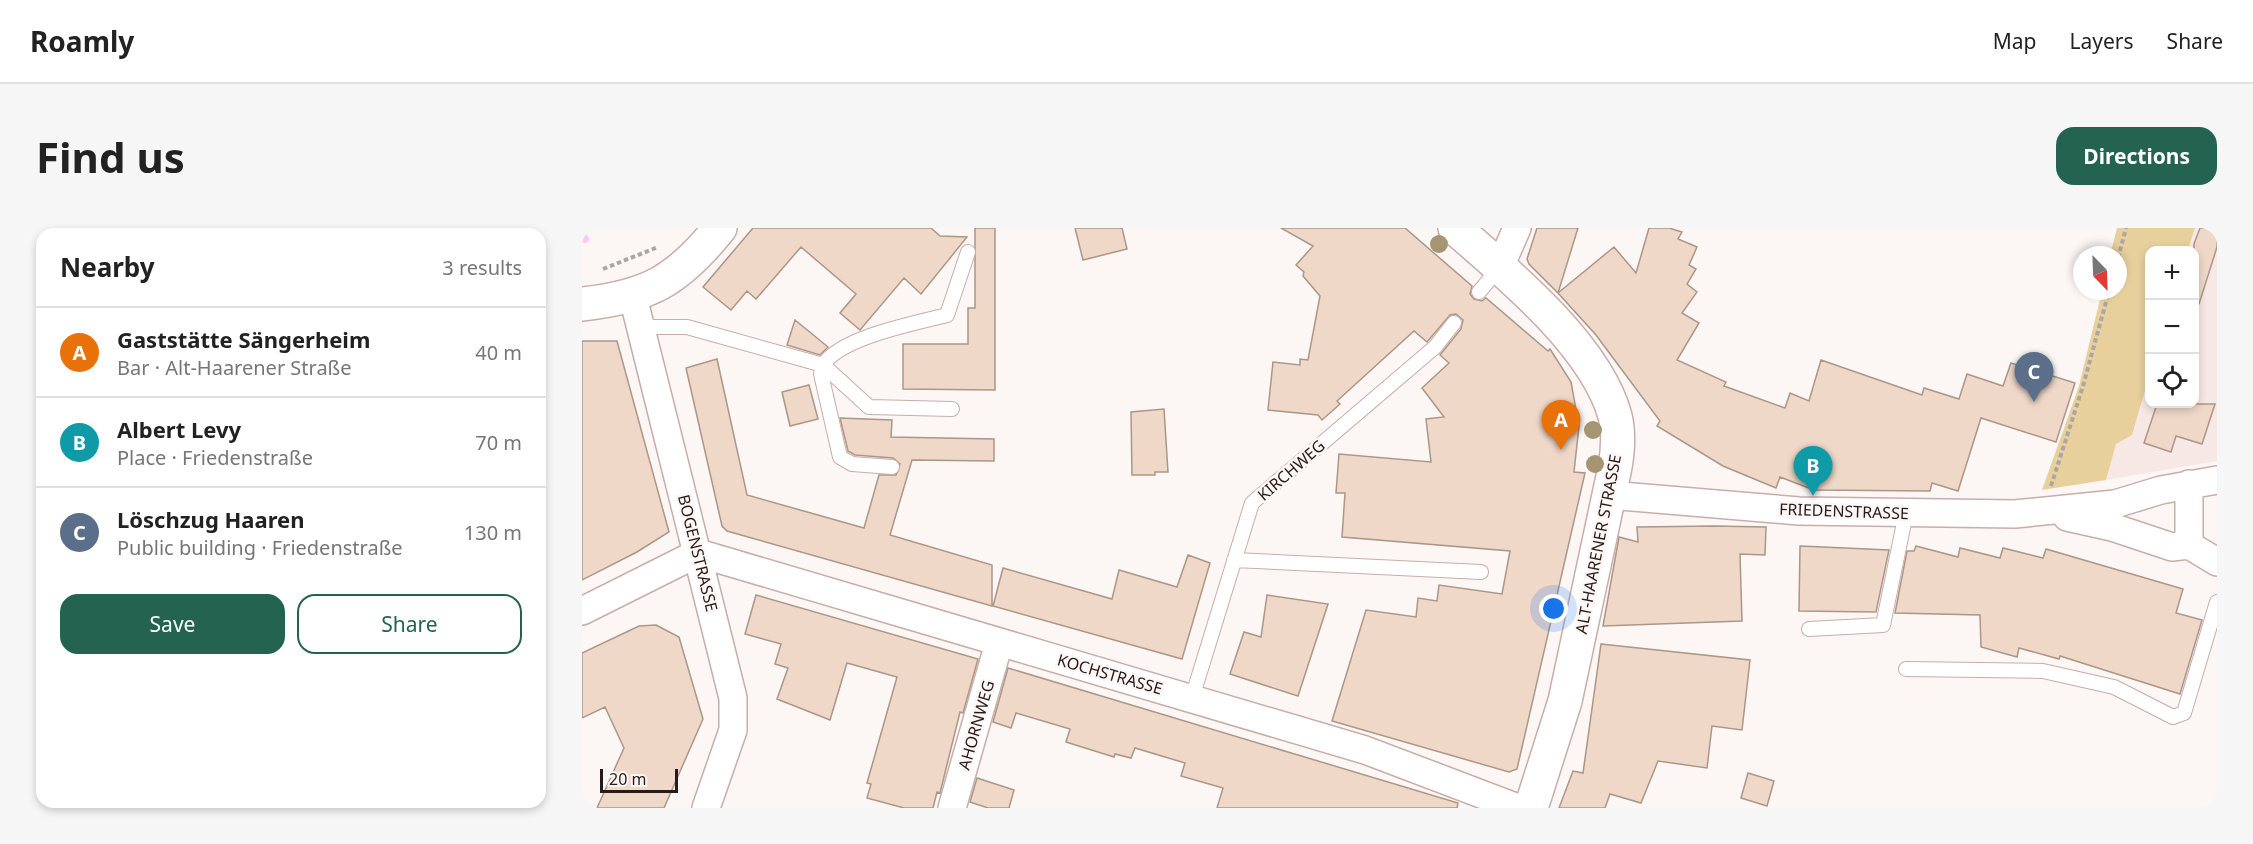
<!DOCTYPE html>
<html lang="en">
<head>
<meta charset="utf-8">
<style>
  :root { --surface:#fff; --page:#f6f6f6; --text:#222; --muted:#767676; --line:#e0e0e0; --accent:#236350 }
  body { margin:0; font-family:"Noto Sans",sans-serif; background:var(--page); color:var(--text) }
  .controls { position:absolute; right:18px; top:18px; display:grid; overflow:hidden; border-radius:12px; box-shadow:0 3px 9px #0003 }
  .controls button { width:54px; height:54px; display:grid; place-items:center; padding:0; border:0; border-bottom:2px solid var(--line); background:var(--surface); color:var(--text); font:30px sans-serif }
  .compass { position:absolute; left:1491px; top:18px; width:54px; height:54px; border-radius:50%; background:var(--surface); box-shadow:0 3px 9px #0003; rotate:157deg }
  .scale { position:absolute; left:18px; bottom:15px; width:78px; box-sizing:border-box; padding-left:6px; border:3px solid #261b1a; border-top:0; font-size:16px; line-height:21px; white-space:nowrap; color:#261b1a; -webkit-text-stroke:4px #fcf6f5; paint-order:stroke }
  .you { position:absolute; left:972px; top:381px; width:21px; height:21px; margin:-15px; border:4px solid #fff; border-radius:50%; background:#1a73e8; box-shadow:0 0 0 9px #1a73e833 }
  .badge { display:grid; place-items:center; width:39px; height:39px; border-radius:50%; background:var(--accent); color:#fff; font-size:20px; font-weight:700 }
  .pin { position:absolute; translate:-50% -50px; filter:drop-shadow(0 2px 3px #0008) }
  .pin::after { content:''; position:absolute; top:32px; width:21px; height:18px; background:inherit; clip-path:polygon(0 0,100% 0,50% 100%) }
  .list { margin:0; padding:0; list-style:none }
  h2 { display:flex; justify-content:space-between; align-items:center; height:78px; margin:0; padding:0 24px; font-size:26px }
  h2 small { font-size:20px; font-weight:400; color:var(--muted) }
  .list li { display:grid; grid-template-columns:39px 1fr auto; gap:18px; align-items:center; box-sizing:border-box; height:90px; padding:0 24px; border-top:2px solid var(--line) }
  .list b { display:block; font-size:22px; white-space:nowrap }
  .list p { margin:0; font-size:20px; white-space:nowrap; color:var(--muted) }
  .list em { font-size:20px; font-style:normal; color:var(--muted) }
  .actions { display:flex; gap:12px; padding:18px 24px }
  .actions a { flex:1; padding:14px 0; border:2px solid var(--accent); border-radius:18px; text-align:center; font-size:21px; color:var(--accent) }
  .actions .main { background:var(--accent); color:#fff }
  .icon { flex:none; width:33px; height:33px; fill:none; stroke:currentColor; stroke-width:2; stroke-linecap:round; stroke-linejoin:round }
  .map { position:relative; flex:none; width:1635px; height:580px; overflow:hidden; border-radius:18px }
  header { display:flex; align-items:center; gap:36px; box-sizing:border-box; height:84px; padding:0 30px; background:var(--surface); border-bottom:2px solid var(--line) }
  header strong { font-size:28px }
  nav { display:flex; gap:33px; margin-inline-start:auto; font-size:21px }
  .intro { display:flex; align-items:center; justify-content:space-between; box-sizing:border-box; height:144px; padding:0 36px }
  h1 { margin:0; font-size:42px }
  .button { padding:15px 27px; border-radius:18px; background:var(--accent); color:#fff; font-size:21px; font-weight:700 }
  main { display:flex; gap:36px; padding:0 36px }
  aside { flex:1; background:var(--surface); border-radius:18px; box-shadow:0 3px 9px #0003 }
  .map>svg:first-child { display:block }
</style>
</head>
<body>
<header>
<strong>Roamly</strong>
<nav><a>Map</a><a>Layers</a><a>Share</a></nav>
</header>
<div class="intro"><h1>Find us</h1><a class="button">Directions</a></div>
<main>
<aside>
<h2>Nearby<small>3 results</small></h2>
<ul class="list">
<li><span class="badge" style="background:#e8710a">A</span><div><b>Gaststätte Sängerheim</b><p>Bar · Alt-Haarener Straße</p></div><em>40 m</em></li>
<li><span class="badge" style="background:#0f9aa8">B</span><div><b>Albert Levy</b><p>Place · Friedenstraße</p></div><em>70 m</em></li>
<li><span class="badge" style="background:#5c6f8a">C</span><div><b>Löschzug Haaren</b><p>Public building · Friedenstraße</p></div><em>130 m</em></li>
</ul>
<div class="actions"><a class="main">Save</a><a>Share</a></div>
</aside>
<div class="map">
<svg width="1635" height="580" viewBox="0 0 1635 580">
  <rect width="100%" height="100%" fill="#fcf6f5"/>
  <path fill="#f7e8e5" d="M1613,0H1635V233L1524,252L1534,215L1550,207L1567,149L1568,176H1612V22H1606Z"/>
  <path fill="#e8d09d" d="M1535,0H1613L1606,22H1568L1567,149L1550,207L1534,216L1524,252L1460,262L1497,158L1520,63H1536V27H1528Z"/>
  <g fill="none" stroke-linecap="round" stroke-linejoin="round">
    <path stroke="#fcc7f2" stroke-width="8" d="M0,8L3,11"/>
  </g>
  <path fill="#efd8c8" stroke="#ab9687" stroke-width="1.5" d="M171,0H349L358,8L385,9L339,66L322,50L278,102L258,85L274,66L219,19L174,71L165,63L149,82L121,59Z
    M393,0H413V162L321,161V116H386V80H393Z
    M493,0H540L545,21L501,32Z
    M699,0H823L890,58L888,66L892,71L900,73L904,70L966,123L968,121L989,154L997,198L992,244L1003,245L935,541L927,544L750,493L784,382L834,389L836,370L855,373L857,357L920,366L928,323L760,309L763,265H754L757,226L849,234L844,191L862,189L840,160L867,135L858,127L879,101L881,92L874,86L868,87L845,114L832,103L755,173L758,176L740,192L736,187L686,182L691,134L718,137V131L726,132L738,68L721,48L722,44L714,37L731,18Z
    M955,0H996L976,65L947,36L945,31Z
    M1067,0H1087L1100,4L1096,11L1115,19L1107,37L1114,41L1105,56L1115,64L1100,85L1117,95L1095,132L1144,154L1142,158L1203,180L1208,165L1227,173L1239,132L1340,167L1342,160L1377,171L1385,146L1421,158L1429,135L1493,155L1474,214L1399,190L1376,263L1350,255L1348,263L1232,262L1198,249L1194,260L1141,238L1075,198L1078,193L1014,107L976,65L1032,19L1054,45Z
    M1618,0H1635V19L1617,76L1612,75V16Z
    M213,92L246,119L238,127L205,117Z
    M0,113H35L87,304L55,324L0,352Z
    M135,131L165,267L282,300L297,247H314L318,236L311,230L273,227L266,223L258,190L310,192L309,209L412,211V233L330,232L308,307L410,337V378L145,303L140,298L104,140Z
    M227,157L236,191L208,198L200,164Z
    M1575,176H1633L1620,216L1594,208L1589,224L1562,215Z
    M582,181L586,244H573V247H550L549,184Z
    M1132,298L1184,299L1183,327L1158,326L1160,393L1021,398L1037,309L1056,314L1055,299Z
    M1218,318L1307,322L1294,384L1217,383Z
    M1334,318L1376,329L1378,320L1418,330L1421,320L1461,330L1464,321L1601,361L1594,385L1620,392L1598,466L1478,428L1477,431L1437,420L1435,429L1399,419L1398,387L1313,385L1325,323H1332Z
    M606,327L628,335L600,431L411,378L421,340L530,371L537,342L595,359Z
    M174,367L396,431L381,485L378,484L358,565L355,564L351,580H322L285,570L289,556L285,555L315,449L265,435L248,492L195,471L206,440L193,436L199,416L163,406Z
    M685,367L746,376L716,468L648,446L662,404L679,409Z
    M74,397L97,409L121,491L82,580H15L42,520L23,479L0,490V425L57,398Z
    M1019,416L1168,432L1160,502L1130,498L1125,540L1076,533L1059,575L1028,566L1023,580H977L991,543L1001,545Z
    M426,440L876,575L875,580H635L641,560L599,548L603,535L553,520L549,530L533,526L532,529L484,514L488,501L434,485L429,500L411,494Z
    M1166,545L1192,553L1185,578L1159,570Z
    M395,550L432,562L427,580H406L388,574Z"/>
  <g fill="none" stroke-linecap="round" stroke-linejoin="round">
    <defs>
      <path id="lane" d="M897,64L918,39
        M58,99H105L241,137C259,109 334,95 365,87L386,24
        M310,239L270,236L258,229L239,146L241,137L287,179L370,181
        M652,332L899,344
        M1227,401L1301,397L1324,285
        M1324,441L1461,443L1532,459L1591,489L1602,485L1635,374
        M610,470L670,275L853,119L872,95"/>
      <path id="street" d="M918,39L935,0
        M51,69L151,470V502L124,580
        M1027,267L1217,283L1433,286L1533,276L1579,262L1635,252
        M1485,289L1530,299L1590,319L1607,317L1635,334
        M1607,317V256
        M116,325L783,522L936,580
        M0,383L116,325
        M370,580L417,415"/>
      <path id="secondary" d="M873,0C926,46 1014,118 1033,188C1037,204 1036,222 1033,239L983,473L949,580
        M0,76C67,69 96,52 138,0"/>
    </defs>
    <use href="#lane" stroke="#c9ada9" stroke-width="16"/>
    <use href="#street" stroke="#c9ada9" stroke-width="30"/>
    <use href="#secondary" stroke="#c9ada9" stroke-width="36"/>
    <path stroke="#ada5a4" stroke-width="4" stroke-dasharray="4.5 3" stroke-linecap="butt" d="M1536,30L1544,0
      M21,41L76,19
      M1469,258L1501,158L1527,63"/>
    <use href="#lane" stroke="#fff" stroke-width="14"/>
    <use href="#street" stroke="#fff" stroke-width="27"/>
    <use href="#secondary" stroke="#fff" stroke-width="33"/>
  </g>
  <g fill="#a59573">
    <circle cx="857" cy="16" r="9"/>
    <circle cx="1011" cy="202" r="9"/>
    <circle cx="1013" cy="236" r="9"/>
  </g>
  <g text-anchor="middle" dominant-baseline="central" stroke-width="5" stroke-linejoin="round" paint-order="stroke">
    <g font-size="16" fill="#261b1a" stroke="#fcf6f5">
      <text transform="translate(709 242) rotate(-41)">KIRCHWEG</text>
      <text transform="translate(1262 283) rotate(2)">FRIEDENSTRASSE</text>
      <text transform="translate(1016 316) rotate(-79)">ALT-HAARENER STRASSE</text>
      <text transform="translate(116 325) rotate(76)">BOGENSTRASSE</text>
      <text transform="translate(528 446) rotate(16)">KOCHSTRASSE</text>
      <text transform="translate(394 497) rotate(-74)">AHORNWEG</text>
    </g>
  </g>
</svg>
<div class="controls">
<button>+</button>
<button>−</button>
<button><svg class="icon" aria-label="locate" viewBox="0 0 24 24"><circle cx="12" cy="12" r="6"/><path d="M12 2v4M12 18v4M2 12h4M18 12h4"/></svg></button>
</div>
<svg class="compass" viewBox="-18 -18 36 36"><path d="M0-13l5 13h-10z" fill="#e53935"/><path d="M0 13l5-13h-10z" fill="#767676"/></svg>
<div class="scale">20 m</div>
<div class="you"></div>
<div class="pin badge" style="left:979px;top:222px;background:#e8710a">A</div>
<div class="pin badge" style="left:1231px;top:268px;background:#0f9aa8">B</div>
<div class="pin badge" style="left:1452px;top:174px;background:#5c6f8a">C</div>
</div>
</main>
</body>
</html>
